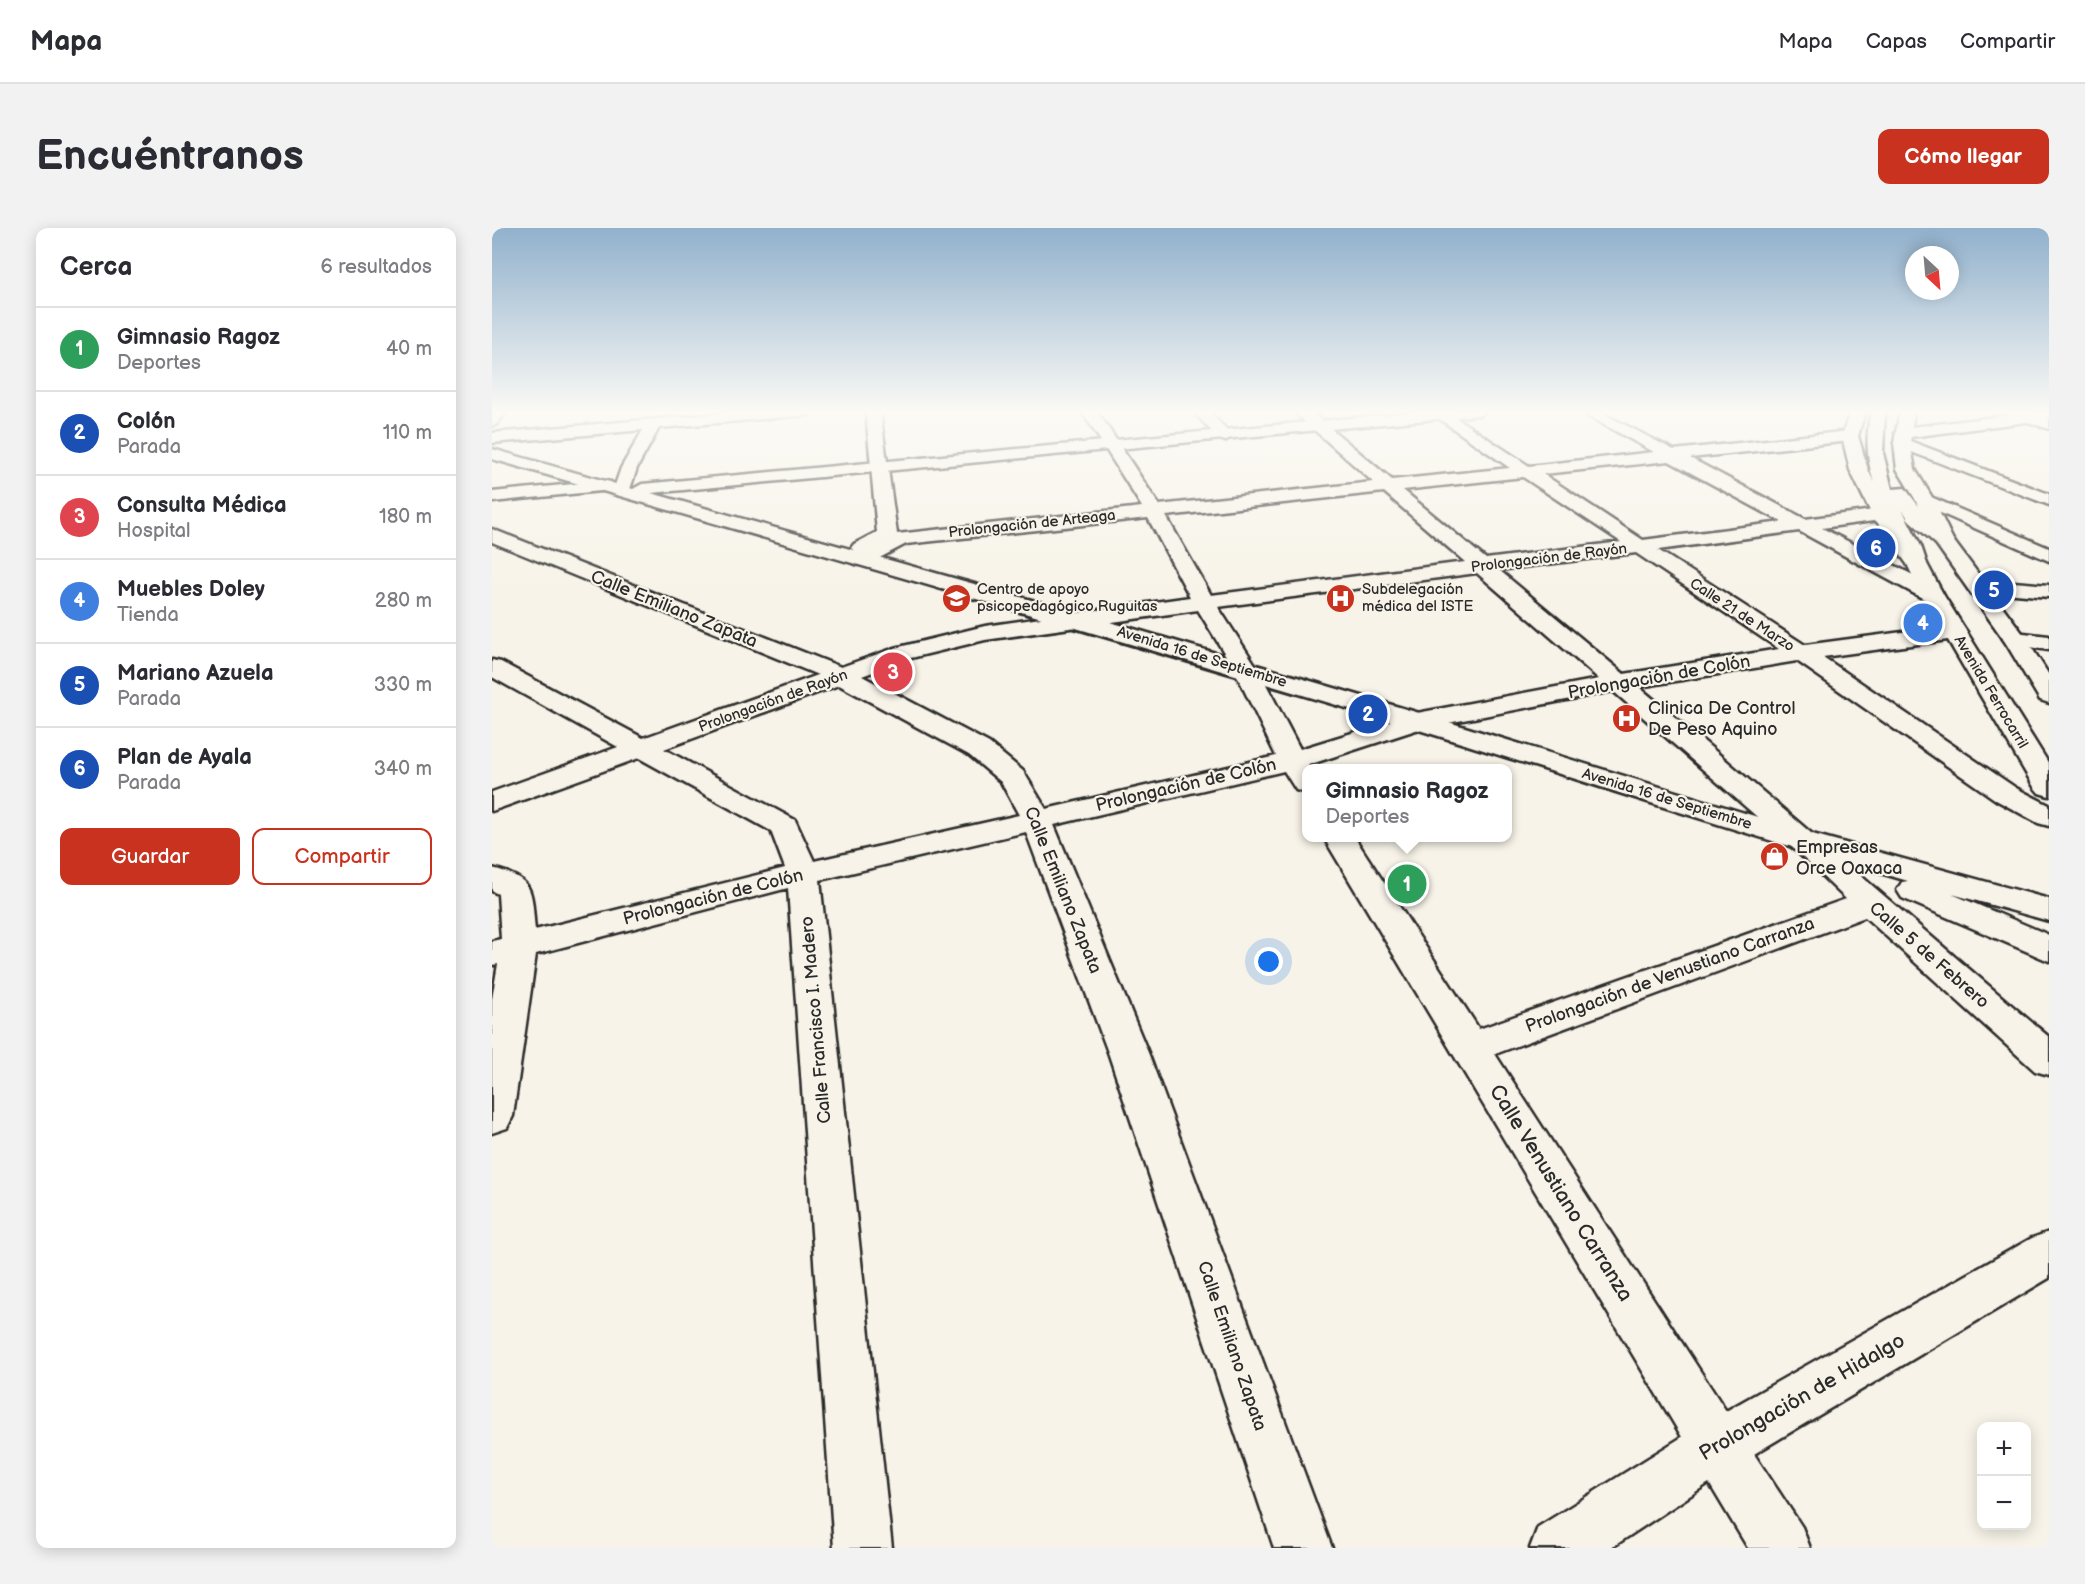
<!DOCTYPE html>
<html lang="es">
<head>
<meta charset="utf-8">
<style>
  :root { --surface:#fff; --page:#f2f2f3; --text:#2b2b33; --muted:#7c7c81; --line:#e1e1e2; --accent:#c8321e }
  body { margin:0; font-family:"Balsamiq Sans",sans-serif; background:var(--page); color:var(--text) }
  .controls { position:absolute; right:18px; bottom:18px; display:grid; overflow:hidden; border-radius:12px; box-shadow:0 3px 15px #0003 }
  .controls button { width:54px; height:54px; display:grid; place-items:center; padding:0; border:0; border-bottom:2px solid var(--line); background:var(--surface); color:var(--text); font:30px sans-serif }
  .compass { position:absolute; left:1413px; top:18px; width:54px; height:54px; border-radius:50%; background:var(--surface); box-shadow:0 3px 15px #0003; rotate:154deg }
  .you { position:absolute; left:777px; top:734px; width:21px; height:21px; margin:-15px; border:4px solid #fff; border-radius:50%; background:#1a73e8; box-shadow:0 0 0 9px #1a73e833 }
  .badge { display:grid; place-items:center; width:39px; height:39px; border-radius:50%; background:var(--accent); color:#fff; font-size:20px; font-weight:700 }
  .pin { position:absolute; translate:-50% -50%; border:3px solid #fff; box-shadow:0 2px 6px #0006 }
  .popup { position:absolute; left:810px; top:536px; width:210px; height:78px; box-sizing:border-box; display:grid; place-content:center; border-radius:12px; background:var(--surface); filter:drop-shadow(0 2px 4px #0005); font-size:20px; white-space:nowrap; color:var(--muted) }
  .popup b { font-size:22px; color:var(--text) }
  .popup::after { content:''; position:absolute; left:50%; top:100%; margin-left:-12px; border:12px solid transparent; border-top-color:var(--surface) }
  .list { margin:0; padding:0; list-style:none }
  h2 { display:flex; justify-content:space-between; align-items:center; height:78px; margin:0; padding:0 24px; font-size:26px }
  h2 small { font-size:20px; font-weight:400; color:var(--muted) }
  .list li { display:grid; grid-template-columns:39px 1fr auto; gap:18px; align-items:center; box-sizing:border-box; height:84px; padding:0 24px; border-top:2px solid var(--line) }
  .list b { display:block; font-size:22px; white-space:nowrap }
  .list p { margin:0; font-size:20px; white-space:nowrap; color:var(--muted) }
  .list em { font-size:20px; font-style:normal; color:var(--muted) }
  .actions { display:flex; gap:12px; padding:18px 24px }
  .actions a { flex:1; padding:14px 0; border:2px solid var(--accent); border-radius:12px; text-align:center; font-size:21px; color:var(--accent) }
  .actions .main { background:var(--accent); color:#fff }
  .map { position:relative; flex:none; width:1557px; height:1320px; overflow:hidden; border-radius:12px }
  header { display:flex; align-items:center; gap:36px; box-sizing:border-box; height:84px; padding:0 30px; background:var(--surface); border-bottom:2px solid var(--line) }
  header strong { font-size:28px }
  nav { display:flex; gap:33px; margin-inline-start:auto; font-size:21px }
  .intro { display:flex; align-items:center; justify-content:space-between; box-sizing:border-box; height:144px; padding:0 36px }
  h1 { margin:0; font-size:42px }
  .button { padding:15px 27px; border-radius:12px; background:var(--accent); color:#fff; font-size:21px; font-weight:700 }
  main { display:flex; gap:36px; padding:0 36px }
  aside { flex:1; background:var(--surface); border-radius:12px; box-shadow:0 3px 15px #0003 }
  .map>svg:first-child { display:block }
</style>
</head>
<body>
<header>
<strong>Mapa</strong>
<nav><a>Mapa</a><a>Capas</a><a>Compartir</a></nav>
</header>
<div class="intro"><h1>Encuéntranos</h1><a class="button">Cómo llegar</a></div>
<main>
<aside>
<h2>Cerca<small>6 resultados</small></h2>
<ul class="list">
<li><span class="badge" style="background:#2e9e5b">1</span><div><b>Gimnasio Ragoz</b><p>Deportes</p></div><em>40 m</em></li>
<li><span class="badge" style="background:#1a4fb4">2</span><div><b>Colón</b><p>Parada</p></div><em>110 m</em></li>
<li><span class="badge" style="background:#e0444e">3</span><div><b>Consulta Médica</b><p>Hospital</p></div><em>180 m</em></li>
<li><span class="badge" style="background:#3f7fe0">4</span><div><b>Muebles Doley</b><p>Tienda</p></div><em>280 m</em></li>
<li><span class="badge" style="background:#1a4fb4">5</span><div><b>Mariano Azuela</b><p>Parada</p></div><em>330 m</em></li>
<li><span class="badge" style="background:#1a4fb4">6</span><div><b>Plan de Ayala</b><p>Parada</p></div><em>340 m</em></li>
</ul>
<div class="actions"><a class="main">Guardar</a><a>Compartir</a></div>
</aside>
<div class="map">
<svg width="1557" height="1320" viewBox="0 0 1557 1320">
  <rect width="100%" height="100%" fill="#f7f3e8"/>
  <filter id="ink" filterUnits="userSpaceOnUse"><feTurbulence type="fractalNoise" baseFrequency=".0167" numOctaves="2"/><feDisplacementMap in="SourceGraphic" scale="12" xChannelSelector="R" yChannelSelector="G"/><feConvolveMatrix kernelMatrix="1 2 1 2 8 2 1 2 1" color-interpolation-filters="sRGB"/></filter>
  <g filter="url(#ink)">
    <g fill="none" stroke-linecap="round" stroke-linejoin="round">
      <defs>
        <path id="street" d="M0,183H15L5,196L0,198Z
          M258,183H323L316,187L167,200L145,240L136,267H124L121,263L129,240L151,202L0,215V205Z
          M374,183H388L405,306L650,279L590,183H605L667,277L881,254L801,183H818L900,252L1018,240L936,183H954L1037,238L1162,224L1087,183H1106L1182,222L1358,203L1364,205L1366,208L1358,213L1198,230L1313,291L1389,281L1396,283L1398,287L1396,291L1330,300L1448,361L1451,366L1448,371L1440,373L1432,371L1307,303L1166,322L1313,417L1463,397L1471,399L1475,404L1471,409L1463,411L1331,429L1524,560L1557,577V598L1546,595L1504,572L1305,433L1147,459C1285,574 1420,693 1557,809V847L1543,843L1373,689L1003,826L1234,1183L1540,1010L1557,1004V1050L1262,1226L1310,1299L1318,1320H1256L1217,1255L1119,1320H1038L1046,1299L1190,1209L832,610H863L987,801L1354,671L1302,621L1121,463L930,500L816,537L819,540H814V565L804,562L792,543L562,597L657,827L840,1320H782L617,827L534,604L328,652L400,1320H342L296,660L44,726L21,888L15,900L0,905V771L6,736L0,737V713L9,711L6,666L0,663V640C44,651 39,662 43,702L293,640L279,603L147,530L0,583V564L126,519L0,449V432L9,434L151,510L326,447L0,314V301L349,439L403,420L493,398L698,369L656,290L414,316L378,335H364L361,331L366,325L359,320L362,316L385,304ZM1177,233L1290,294L1151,312L1051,246ZM1031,249L1129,314L994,331L911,262ZM892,264L973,334L719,367L674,288ZM1144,325L1287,421L1132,446L1007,342ZM985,345L1107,451L925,485L808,521L766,441L726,379ZM706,382L742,441L784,528L554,581L531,543L497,515L370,448L419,430L493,412ZM347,457L477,527L509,554L527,587L322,633L303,592L172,521Z
          M701,183H716L741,208L733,213L727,211Z
          M1537,185L1542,187L1545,190L1542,193L1411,210L1403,205L1411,200Z
          M1410,210L1557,266V277L1404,218L1402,215L1404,212Z
          M113,253L119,254L122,258L119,262L0,274V264Z
          M1432,266L1557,320V333L1426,275L1423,271L1426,267Z
          M1485,351L1557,357V369L1477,362L1474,357L1477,352Z
          M1523,404L1557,408V422L1515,416L1511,411L1515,406Z"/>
        <path id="secondary" d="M934,183H994L987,187L159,265L632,398L934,487L1324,607L1557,671V693L1460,666L1557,707V733L1410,670L1405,662L1410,654L1416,653C1239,603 1066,544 891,491C595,402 297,317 0,231V221L141,261L150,256Z
          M1358,183H1373L1366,208L1376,242L1398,286L1435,336L1451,366L1557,536V568L1547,565L1542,559L1429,366L1415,336L1380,287L1358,242L1350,208Z
          M1408,183H1422L1418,215L1423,241L1441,271L1461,312L1531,406L1557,447V475L1548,472L1512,412L1442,313L1423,271L1405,241L1402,215Z
          M1511,183H1534L1557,191V201L1513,186Z"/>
        <path id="primary" d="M1379,183H1393L1391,225L1400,261L1413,260L1431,284L1462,313L1459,317H1445L1417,292L1410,281L1429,318L1435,336L1432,340L1425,342L1418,340C1412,332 1410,320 1405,310C1385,265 1368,235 1379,183Z
          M1530,183L1557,185V195L1532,186Z"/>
      </defs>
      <use href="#street" stroke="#2b2b2b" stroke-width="5"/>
      <use href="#secondary" stroke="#2b2b2b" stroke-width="5"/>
      <use href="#primary" stroke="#2b2b2b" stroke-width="5"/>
      <use href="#street" fill="#f7f3e8" fill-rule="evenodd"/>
      <use href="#secondary" fill="#f7f3e8" fill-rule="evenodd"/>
      <use href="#primary" fill="#f7f3e8" fill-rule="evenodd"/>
    </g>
  </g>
  <linearGradient id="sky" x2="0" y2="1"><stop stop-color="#91b1cd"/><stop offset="0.5" stop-color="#fbfaf5"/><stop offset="1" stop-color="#fbfaf5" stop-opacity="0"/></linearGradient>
  <rect width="1557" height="368" fill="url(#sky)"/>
  <defs>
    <symbol id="school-disc" viewBox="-11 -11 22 22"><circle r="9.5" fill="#c8321e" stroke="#f7f3e8"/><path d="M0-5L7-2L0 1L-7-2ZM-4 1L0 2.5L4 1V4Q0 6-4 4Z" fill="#fff"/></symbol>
    <symbol id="hospital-disc" viewBox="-11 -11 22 22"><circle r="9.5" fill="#c8321e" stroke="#f7f3e8"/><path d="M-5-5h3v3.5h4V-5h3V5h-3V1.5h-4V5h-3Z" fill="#fff"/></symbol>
    <symbol id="shop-disc" viewBox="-11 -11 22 22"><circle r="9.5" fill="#c8321e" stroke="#f7f3e8"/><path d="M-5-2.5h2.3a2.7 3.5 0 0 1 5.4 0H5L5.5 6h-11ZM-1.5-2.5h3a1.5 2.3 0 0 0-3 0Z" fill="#fff"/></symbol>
  </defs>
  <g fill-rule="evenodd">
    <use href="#school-disc" x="448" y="354" width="33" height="33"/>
    <use href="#hospital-disc" x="832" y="354" width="33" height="33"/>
    <use href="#hospital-disc" x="1118" y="474" width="33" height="33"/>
    <use href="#shop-disc" x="1266" y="612" width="33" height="33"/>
  </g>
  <g text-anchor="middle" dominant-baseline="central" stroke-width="4.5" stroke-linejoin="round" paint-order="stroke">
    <g font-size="15" fill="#2b2b2b" stroke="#f7f3e8">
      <text transform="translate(540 296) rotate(-6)">Prolongación de Arteaga</text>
      <text transform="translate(1057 330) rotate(-7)">Prolongación de Rayón</text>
      <text transform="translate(1250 387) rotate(33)">Calle 21 de Marzo</text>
      <text transform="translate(710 429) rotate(17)">Avenida 16 de Septiembre</text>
      <text transform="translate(1499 464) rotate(59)">Avenida Ferrocarril</text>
      <text transform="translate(281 473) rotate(-20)">Prolongación de Rayón</text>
      <text transform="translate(1175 571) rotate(17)">Avenida 16 de Septiembre</text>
    </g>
    <g font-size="15" fill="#2b2b2b" stroke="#f7f3e8" text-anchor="start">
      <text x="485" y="361">Centro de apoyo<tspan x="485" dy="17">psicopedagógico Ruguitas</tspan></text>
      <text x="870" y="361">Subdelegación<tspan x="870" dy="17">médica del ISTE</tspan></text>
    </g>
    <g font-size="18" fill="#2b2b2b" stroke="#f7f3e8">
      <text transform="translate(182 381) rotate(22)">Calle Emiliano Zapata</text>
      <text transform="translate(1167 449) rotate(-10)">Prolongación de Colón</text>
      <text transform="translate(694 557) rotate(-13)">Prolongación de Colón</text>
      <text transform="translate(571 662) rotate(68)">Calle Emiliano Zapata</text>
      <text transform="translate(221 669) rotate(-14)">Prolongación de Colón</text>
      <text transform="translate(1437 727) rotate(41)">Calle 5 de Febrero</text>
      <text transform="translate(1178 747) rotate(-20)">Prolongación de Venustiano Carranza</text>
      <text transform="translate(324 792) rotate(-95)">Calle Francisco I. Madero</text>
      <text transform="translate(740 1118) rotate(71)">Calle Emiliano Zapata</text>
    </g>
    <g font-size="18" fill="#2b2b2b" stroke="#f7f3e8" text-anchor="start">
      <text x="1156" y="480">Clinica De Control<tspan x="1156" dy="21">De Peso Aquino</tspan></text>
      <text x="1304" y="619">Empresas<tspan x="1304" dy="21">Orce Oaxaca</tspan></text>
    </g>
    <g font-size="21" fill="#2b2b2b" stroke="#f7f3e8">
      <text transform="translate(1069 965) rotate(58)">Calle Venustiano Carranza</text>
      <text transform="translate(1310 1169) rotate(-30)">Prolongación de Hidalgo</text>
    </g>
  </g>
</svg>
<div class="controls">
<button>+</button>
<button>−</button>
</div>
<svg class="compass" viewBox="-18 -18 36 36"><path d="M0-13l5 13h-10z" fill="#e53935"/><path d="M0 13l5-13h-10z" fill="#7c7c81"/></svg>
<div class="you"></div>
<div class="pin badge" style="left:915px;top:656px;background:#2e9e5b">1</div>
<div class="popup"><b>Gimnasio Ragoz</b>Deportes</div>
<div class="pin badge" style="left:876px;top:486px;background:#1a4fb4">2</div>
<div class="pin badge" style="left:401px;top:444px;background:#e0444e">3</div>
<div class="pin badge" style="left:1431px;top:395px;background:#3f7fe0">4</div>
<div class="pin badge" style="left:1502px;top:362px;background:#1a4fb4">5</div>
<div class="pin badge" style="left:1384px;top:320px;background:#1a4fb4">6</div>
</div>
</main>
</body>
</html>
